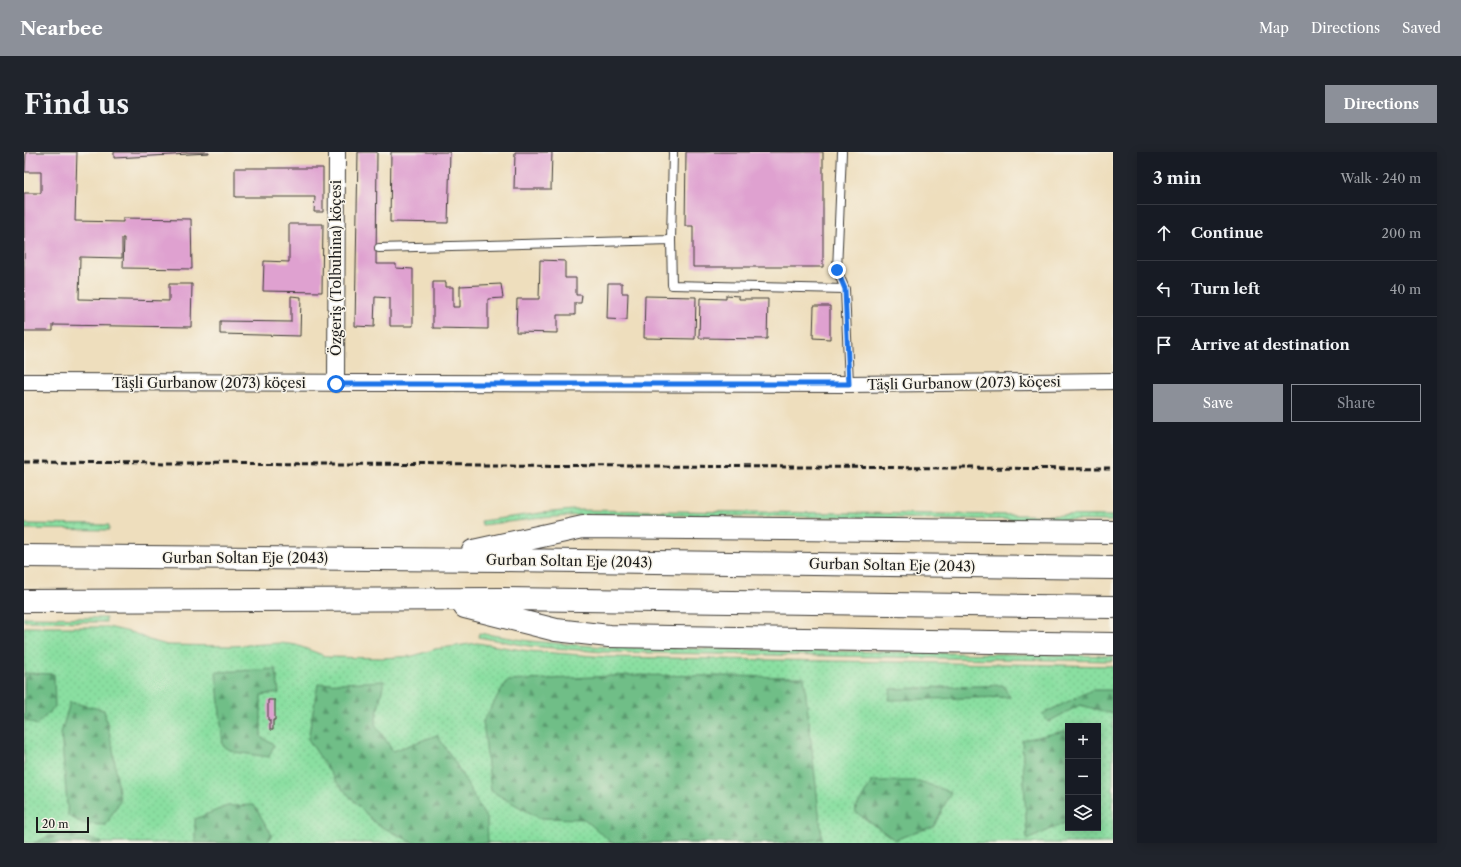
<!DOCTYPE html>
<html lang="en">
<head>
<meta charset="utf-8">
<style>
  :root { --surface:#171b24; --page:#20242c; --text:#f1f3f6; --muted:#9ea1a6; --line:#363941; --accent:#8c9099 }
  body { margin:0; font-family:"Libre Caslon Text",serif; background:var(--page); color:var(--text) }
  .controls { position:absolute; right:12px; bottom:12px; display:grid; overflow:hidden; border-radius:0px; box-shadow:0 2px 10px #0003 }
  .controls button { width:36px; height:36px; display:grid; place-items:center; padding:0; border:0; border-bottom:1px solid var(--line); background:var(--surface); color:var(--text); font:20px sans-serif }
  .scale { position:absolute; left:12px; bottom:10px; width:53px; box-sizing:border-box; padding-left:4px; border:2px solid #1c1c1c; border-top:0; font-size:11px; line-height:14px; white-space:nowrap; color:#1c1c1c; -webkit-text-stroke:3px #f7f3e8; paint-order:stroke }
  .stop { position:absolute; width:12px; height:12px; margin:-9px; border:3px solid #1a73e8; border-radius:50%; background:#fff }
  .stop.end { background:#1a73e8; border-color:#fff; box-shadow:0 1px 4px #0008 }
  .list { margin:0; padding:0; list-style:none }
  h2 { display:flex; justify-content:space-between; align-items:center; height:52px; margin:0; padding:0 16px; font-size:17px }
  h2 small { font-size:13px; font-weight:400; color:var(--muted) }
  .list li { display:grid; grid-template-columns:26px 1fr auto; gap:12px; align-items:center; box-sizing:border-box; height:56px; padding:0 16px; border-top:1px solid var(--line) }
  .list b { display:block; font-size:15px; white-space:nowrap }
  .list em { font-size:13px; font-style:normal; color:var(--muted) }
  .actions { display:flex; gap:8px; padding:12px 16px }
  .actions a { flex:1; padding:9px 0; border:1px solid var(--accent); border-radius:0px; text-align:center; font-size:14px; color:var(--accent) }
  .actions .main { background:var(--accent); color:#fff }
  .icon { flex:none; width:22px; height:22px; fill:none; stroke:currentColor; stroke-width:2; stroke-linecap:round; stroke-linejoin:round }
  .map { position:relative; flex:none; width:1089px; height:691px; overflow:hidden; border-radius:0px }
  header { display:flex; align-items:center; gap:24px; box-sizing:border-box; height:56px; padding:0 20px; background:var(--accent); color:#fff }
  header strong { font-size:19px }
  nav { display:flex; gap:22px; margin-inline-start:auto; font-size:14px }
  .intro { display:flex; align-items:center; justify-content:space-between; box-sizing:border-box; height:96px; padding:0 24px }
  h1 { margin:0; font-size:28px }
  .button { padding:10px 18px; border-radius:0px; background:var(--accent); color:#fff; font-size:14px; font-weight:700 }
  main { display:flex; gap:24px; padding:0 24px }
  aside { flex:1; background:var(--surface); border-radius:0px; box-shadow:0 2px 10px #0003 }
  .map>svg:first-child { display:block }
</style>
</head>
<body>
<header>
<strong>Nearbee</strong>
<nav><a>Map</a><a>Directions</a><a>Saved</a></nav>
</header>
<div class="intro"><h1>Find us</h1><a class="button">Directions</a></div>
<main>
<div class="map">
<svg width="1089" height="691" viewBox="0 0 1089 691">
  <defs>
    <pattern id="green-dots" width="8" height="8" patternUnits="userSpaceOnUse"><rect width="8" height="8" fill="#8adfa1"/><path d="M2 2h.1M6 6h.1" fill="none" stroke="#76bf8a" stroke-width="1.8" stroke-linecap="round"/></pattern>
    <pattern id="forest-firs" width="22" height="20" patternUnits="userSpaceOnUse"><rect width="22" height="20" fill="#6fbe87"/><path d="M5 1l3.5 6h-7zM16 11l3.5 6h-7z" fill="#5a9a6e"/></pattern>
  </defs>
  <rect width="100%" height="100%" fill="#f7f3e8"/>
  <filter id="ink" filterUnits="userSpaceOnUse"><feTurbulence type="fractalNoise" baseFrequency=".025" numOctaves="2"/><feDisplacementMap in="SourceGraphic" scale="8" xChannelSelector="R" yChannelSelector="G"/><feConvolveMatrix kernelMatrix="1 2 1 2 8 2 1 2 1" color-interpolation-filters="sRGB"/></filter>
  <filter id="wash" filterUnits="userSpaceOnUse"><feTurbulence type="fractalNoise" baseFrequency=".012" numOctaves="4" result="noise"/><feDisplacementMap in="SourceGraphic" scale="16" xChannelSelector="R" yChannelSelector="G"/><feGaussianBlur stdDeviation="0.9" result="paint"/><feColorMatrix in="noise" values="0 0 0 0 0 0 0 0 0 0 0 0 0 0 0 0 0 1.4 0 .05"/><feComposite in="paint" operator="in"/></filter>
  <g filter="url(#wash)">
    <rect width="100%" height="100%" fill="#eedebd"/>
    <path fill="url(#green-dots)" stroke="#537e5e" fill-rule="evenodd" d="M549,358L1089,364V369L571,362L518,366L458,373L457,369L517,361Z
      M0,372L85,373V378L0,377Z
      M0,465L82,466V470L0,469Z
      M0,475H84L110,481L125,488L143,493L207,494L257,491L272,493L304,505L359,506L389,504L411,497L453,491L504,499L582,505L1089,514V691H0ZM1044,574H1074V676H1044Z
      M455,481L505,489L580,495L1089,504V509L580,500L505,494L454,485Z"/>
    <path fill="url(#forest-firs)" stroke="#466d52" d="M252,517L255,541L237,543V585L250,593L245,605L210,600L199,594L192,520Z
      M0,521L30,522L31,555L12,573L0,567Z
      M609,523L780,525L798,687L761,691H588L560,667L515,666L467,639L459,569L483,529Z
      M360,529L351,572L369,599L413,583L432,612L463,668L464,691H390L352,672L313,631L284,587L294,532Z
      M979,533L986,545L865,548L867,537Z
      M1068,538H1089V562L1056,553L1024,570L1018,562Z
      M46,550L80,558L89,597L96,648L82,673L61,672L44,664L37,581Z
      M1041,579L1044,587V662L1043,670L1003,688L998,588Z
      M848,629H895L927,640L910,674L871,688L830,659Z
      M230,653L248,683L243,691H171V667L203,654Z
      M48,683L76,689L78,691H10L25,684Z"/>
    <g id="blocks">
      <path fill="#dfa1d0" d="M2,0H53L51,69L99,70V66L167,67L168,117L99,116L100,86H98V106L56,105L55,147L145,149V132H168L167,175L29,173V179H0V41H17V20H1Z
        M90,0H185V1L90,6Z
        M334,0H353L352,112H372V116L389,117V174H366V146L351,145L350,175L331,174Z
        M367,0H426L424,71L366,70Z
        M491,0H528L527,37H490Z
        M662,0H799V115H669V74H661Z
        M211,16H299V60H290L291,45H211Z
        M265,72H299L298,140L239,139L240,109L265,110Z
        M516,108L541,109V126H552V143H558L557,151H551V163H533V181L492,180L493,147H515Z
        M409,130H422V135H429V155H436V134L477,132L479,146L464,147V177L409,176Z
        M584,131H598V141H604L603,168L583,167Z
        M702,143L715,144V147H744L743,187L675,186L676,146L702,147Z
        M267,144L277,145L276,184L196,182V169L267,170Z
        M621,144L672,145L671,187L620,186Z
        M790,154H806V187L789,186Z
        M244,548H251V568H249V578H246V568H244Z"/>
    </g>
  </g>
  <g filter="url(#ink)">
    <use href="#blocks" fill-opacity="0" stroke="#3c3934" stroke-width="1"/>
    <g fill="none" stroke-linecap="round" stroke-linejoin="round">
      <defs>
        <path id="service" d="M818,0L813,118L821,137L825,232
          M647,88L649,0
          M355,96L647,88L648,133L821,137"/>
        <path id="minor" d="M0,230L825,232L1089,229
          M312,232L313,0"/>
        <path id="trunk" d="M449,399L559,375L1089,380
          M0,404L478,408L1089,416
          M0,449L481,447L1089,455
          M441,455L532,478L585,484L1089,492"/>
      </defs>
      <use href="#service" stroke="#3c3934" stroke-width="10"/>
      <use href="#minor" stroke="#3c3934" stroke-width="18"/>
      <use href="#trunk" stroke="#3c3934" stroke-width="24"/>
      <use href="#service" stroke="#fff" stroke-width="8"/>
      <use href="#minor" stroke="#fff" stroke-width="16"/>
      <use href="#trunk" stroke="#fff" stroke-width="22"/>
      <path stroke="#1c1c1c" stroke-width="3" stroke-dasharray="6 3" stroke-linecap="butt" d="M0,310L1089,317"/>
    </g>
  </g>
  <g fill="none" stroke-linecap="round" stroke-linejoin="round" filter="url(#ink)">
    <path stroke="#1a73e8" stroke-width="5" d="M312,232H825L821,137L813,118"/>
  </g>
  <g text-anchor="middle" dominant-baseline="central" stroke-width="3" stroke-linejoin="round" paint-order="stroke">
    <g font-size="14" fill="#1c1c1c" stroke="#f7f3e8">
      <text transform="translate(312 116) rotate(-90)">Özgeriş (Tolbuhina) köçesi</text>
      <text x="185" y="231">Täşli Gurbanow (2073) köçesi</text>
      <text transform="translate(940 231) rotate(-1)">Täşli Gurbanow (2073) köçesi</text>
      <text x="221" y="406">Gurban Soltan Eje (2043)</text>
      <text transform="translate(545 409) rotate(1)">Gurban Soltan Eje (2043)</text>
      <text transform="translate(868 413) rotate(1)">Gurban Soltan Eje (2043)</text>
    </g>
  </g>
</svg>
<div class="controls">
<button>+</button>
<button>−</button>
<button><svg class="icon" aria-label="layers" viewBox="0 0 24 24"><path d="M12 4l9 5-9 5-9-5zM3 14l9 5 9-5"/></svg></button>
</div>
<div class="scale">20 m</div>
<div class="stop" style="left:312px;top:232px"></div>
<div class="stop end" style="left:813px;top:118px"></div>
</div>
<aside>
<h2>3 min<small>Walk · 240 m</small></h2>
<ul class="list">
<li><svg class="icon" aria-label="ahead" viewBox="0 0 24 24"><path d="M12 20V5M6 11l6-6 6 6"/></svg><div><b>Continue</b></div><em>200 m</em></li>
<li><svg class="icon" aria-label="left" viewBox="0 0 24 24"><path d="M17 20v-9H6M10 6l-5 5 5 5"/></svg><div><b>Turn left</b></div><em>40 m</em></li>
<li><svg class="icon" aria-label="arrive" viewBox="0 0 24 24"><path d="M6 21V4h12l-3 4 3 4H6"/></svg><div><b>Arrive at destination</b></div></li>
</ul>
<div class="actions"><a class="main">Save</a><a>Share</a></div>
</aside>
</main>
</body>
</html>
